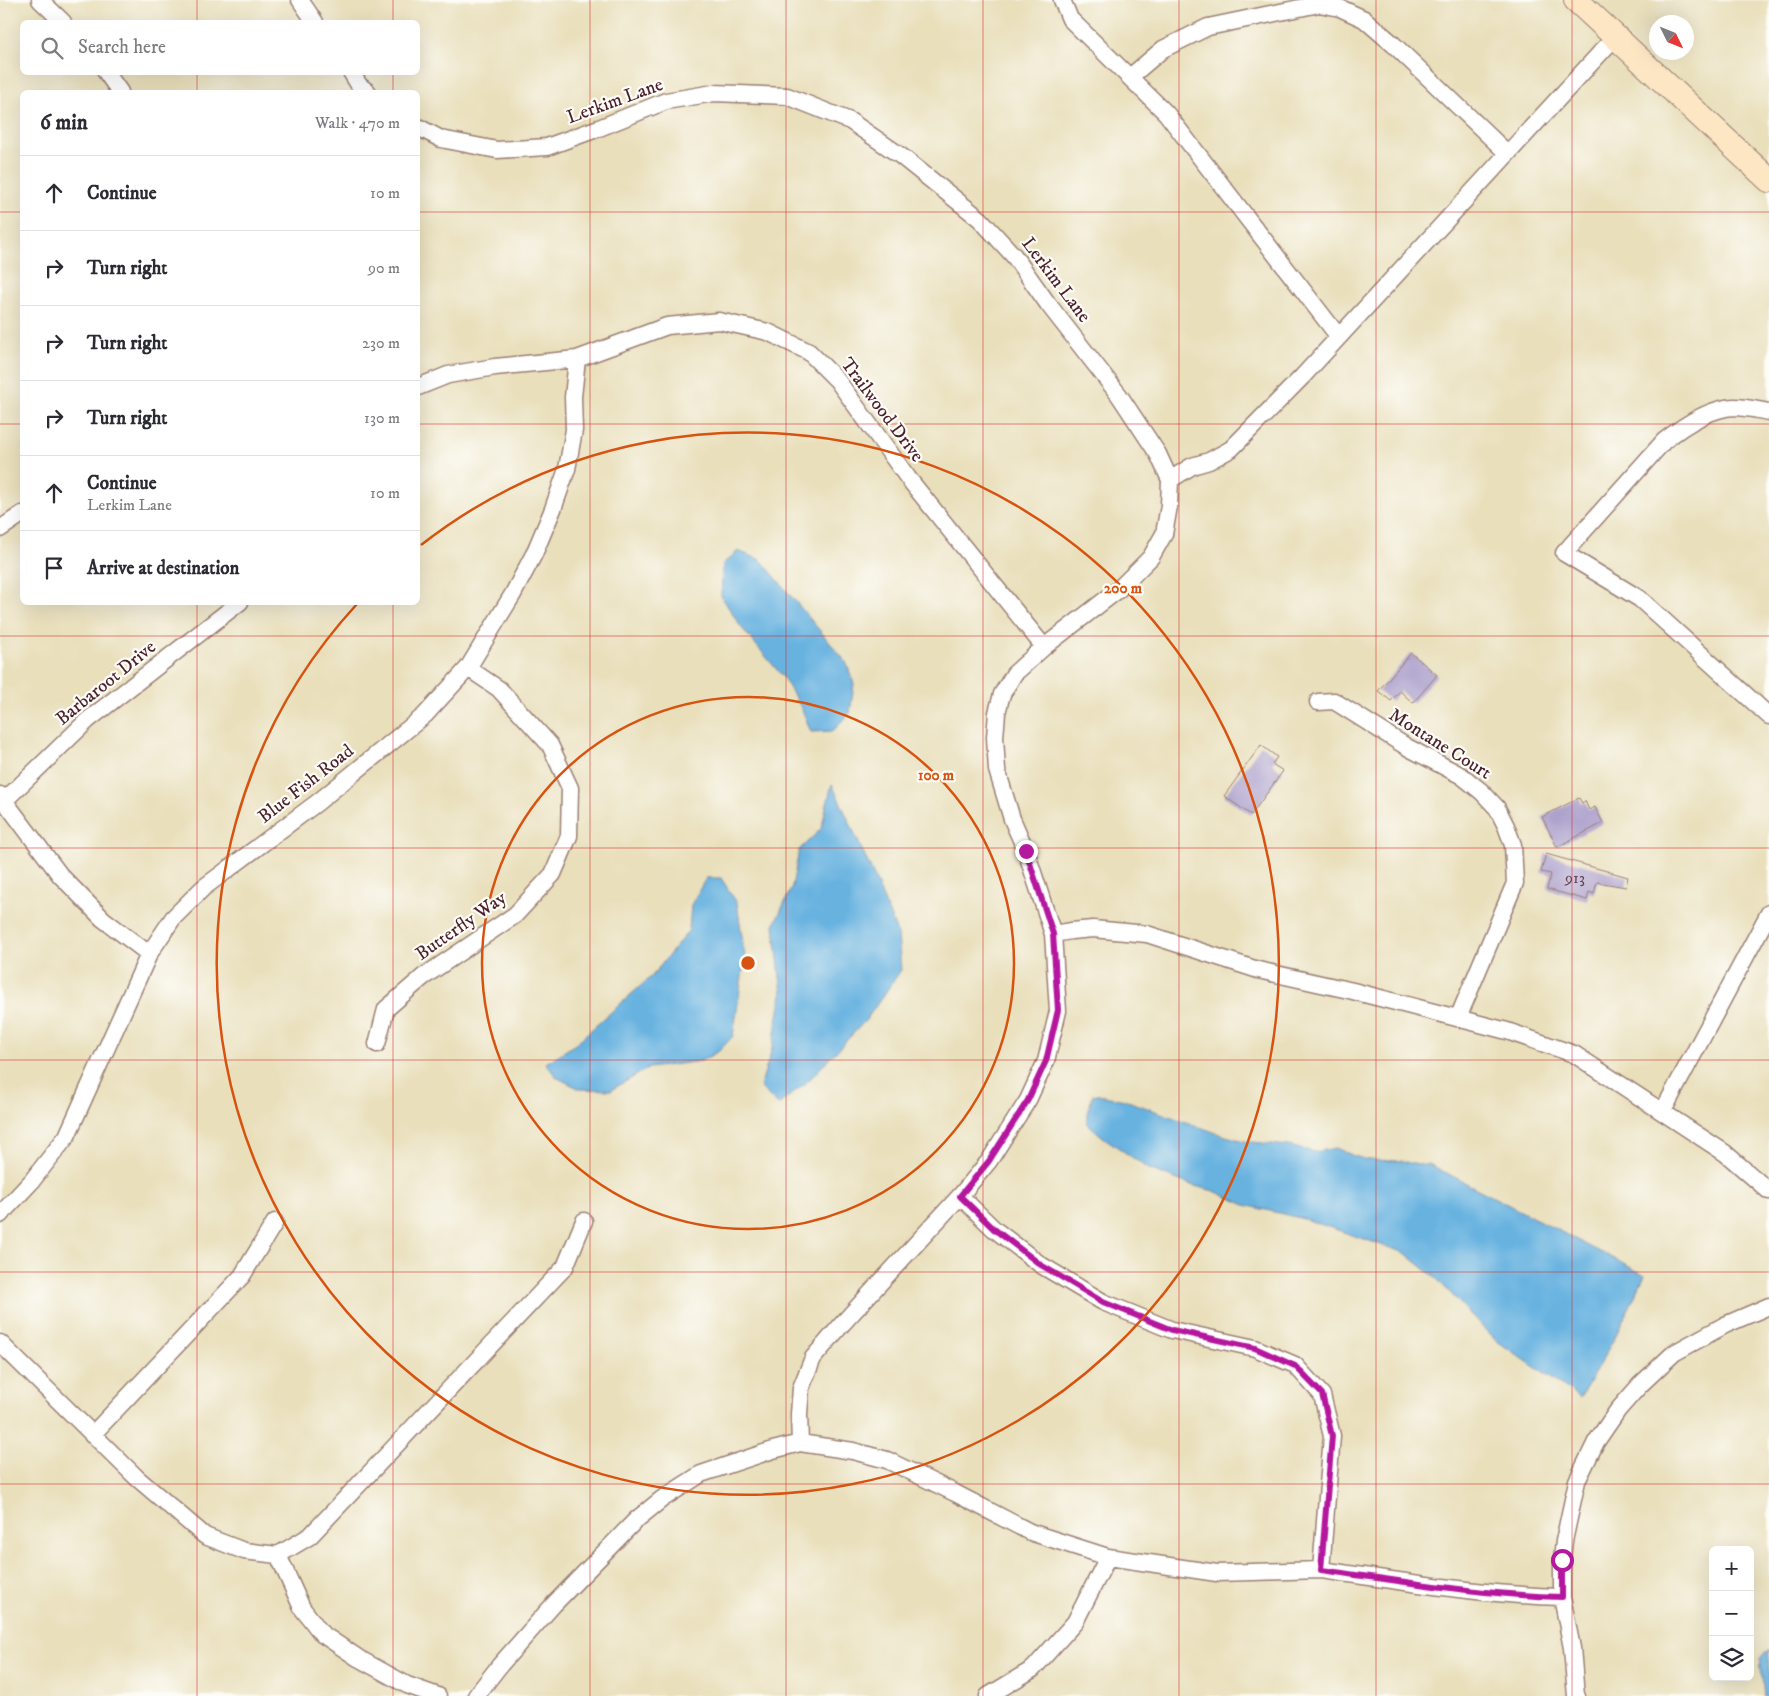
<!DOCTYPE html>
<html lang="en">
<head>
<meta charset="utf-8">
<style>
  :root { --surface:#fff; --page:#f2f2f3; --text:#2b2b33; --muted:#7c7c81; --line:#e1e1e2 }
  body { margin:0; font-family:"IM FELL DW Pica",serif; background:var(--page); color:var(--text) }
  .controls { position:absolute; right:15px; bottom:15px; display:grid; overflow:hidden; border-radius:8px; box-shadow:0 5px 20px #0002 }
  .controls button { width:45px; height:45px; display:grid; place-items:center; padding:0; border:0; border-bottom:1px solid var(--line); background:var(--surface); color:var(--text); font:25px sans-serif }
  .compass { position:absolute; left:1649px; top:15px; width:45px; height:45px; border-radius:50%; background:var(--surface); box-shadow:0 5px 20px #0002; rotate:133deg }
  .stop { position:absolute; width:15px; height:15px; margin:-11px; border:4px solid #b5179e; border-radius:50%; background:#fff }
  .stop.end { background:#b5179e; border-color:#fff; box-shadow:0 1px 5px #0008 }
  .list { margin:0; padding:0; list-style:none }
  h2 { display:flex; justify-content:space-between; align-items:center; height:65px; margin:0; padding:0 20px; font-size:21px }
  h2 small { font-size:16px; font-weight:400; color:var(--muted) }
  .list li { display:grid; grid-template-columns:32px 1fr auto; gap:15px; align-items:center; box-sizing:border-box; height:75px; padding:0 20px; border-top:1px solid var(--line) }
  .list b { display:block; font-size:19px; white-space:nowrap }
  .list p { margin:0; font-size:16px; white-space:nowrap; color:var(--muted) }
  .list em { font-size:16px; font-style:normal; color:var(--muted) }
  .icon { flex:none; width:28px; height:28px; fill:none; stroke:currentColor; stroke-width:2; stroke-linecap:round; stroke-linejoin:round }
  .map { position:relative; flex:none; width:1769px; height:1696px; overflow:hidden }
  .search { position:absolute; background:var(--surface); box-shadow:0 5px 20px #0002; left:20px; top:20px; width:400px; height:55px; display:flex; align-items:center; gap:12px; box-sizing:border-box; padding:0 18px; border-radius:8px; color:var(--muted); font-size:19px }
  .panel { position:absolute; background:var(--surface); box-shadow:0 5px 20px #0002; left:20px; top:90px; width:400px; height:515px; border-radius:8px }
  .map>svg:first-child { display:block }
</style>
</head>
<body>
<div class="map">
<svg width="1769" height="1696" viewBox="0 0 1769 1696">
  <rect width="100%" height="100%" fill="#fdfcf7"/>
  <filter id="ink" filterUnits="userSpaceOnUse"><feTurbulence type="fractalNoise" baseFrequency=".02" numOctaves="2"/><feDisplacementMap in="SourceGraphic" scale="10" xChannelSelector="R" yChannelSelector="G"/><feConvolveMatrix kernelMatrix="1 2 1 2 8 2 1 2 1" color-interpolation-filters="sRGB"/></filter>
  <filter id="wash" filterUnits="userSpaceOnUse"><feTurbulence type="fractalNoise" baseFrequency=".0096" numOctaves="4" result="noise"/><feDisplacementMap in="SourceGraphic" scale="20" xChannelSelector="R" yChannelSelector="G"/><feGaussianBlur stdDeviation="1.12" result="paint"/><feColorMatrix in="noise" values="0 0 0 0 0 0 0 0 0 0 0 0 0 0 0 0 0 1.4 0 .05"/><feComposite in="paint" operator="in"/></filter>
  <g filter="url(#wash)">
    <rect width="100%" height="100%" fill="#e9dfbb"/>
    <path fill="#68b2e0" stroke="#596886" d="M738,551L761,560L846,662L854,684L850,713L833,731L811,732L802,709L783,677L741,627L721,596L723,564Z
      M832,784L874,876L898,935L901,970L866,1020L808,1081L778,1105L760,1087L772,1049L782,994L774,925L792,887L799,850L821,829Z
      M706,878H721L737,903L745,957L733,1036L719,1051L701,1061L649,1068L611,1090L580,1089L556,1077L546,1063L574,1045L653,975L689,930L691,905Z
      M1093,1094L1125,1100L1222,1135L1244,1141L1289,1146L1314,1152L1336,1148L1354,1156L1369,1160L1402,1161L1418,1165L1429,1164L1645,1275L1615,1337L1580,1398L1494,1339L1437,1279L1405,1253L1308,1220L1245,1205L1214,1191L1191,1185L1149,1169L1103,1137L1087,1123V1114Z
      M1769,1650V1696H1764L1760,1660Z"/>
    <g id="blocks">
      <path fill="#aa9ecb" d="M1411,653L1437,675L1413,703L1400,691L1391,701L1378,691Z
        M1261,745L1277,757L1272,764L1283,771L1251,815L1224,796Z
        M1579,798L1582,803L1585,801L1589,810L1595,807L1603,823L1557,847L1542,817Z
        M1546,854L1628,877L1626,887L1597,882L1594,894L1589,892L1587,900L1547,889L1551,874L1541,872Z"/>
    </g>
  </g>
  <g filter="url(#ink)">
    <use href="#blocks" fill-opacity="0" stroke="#9a7f73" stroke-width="1"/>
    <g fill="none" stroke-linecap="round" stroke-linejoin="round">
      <defs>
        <path id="street" d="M40,0L63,22
          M300,0L315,22
          M1062,0L1070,19L1166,113L1339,337
          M106,72L120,92
          M351,72L359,85L368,92
          M1130,77L1163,49L1208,27L1319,4L1340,8L1364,19L1393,44L1507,153
          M418,127L441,139L497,150L547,147L599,128L666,101L714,93L787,96L850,121L901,156L980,219L1014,256L1048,304L1119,395L1158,454L1170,480L1169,506L1164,534L1151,557L1118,590L1044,647L1014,674L1002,694L997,713L995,737L997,770L1012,819L1026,851L1053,934L1071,931L1093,929L1147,934L1258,970L1353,991L1507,1031L1574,1054L1725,1153L1769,1191
          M418,387L448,375L495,367L577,359L667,326L719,321L768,332L809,352L837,380L908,478L1044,647
          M1769,412C1758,410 1745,407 1734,407C1709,408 1683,426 1664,441L1564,553L1640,599L1769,716
          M1170,480L1192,466L1209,461L1231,449L1302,377L1615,37
          M0,529L22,514
          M1318,702L1334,701L1407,747L1462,776L1482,792L1497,808L1506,826L1513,845L1515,883L1458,1018
          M0,795L60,875L103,919L149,954
          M4,801L88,720L240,602
          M1053,934L1058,1011L1046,1061L1028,1100L989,1161L960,1196L994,1229L1041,1265L1103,1302L1172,1330L1255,1348L1295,1365L1322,1395L1332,1436L1321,1570C1401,1581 1481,1595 1562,1597
          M377,1044L386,1009L423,977L515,915L553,874L569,836L570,788L550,745L499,689L468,668
          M1663,1111L1769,913
          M0,1215L31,1182L67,1136L149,954L173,918L203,888L318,802L425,715L468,668L513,594L534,554L553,509L567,469L574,430L573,397L577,359
          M0,1343L137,1478L205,1536L244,1551L278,1555L310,1536L565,1267L584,1221
          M92,1435L242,1276L275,1222
          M800,1443L799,1414L801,1388L813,1358L843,1323L960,1196
          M278,1555L302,1608L322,1634L358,1658L407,1685L438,1696
          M476,1696L500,1665L554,1604L636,1520L662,1499L701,1474L773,1450L800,1443L853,1451L887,1460L955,1493L1030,1532L1108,1557L1217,1573L1321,1570
          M988,1696L1033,1669L1075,1622L1108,1557
          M1576,1696L1572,1648L1562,1597V1560L1564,1541L1577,1481L1596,1442L1618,1410L1640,1385L1674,1353L1725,1325L1769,1306"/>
        <path id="secondary" d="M1576,0L1769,180"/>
      </defs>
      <use href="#street" stroke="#9a7f73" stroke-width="19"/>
      <use href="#secondary" stroke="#9a7f73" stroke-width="26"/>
      <use href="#street" stroke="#fff" stroke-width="16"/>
      <use href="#secondary" stroke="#fce6c4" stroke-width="24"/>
    </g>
  </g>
  <g fill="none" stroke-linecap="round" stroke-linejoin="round" filter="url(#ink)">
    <path stroke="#b5179e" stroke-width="6" d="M1026,851L1053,934L1058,1010L1046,1061L1028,1100L989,1161L960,1196L994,1229L1041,1265L1103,1302L1172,1330L1255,1348L1295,1366L1322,1394L1332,1436L1321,1570C1401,1581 1481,1595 1562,1597V1560"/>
  </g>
  <path fill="none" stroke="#d62828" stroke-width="1" stroke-opacity="0.55" d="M197,0V22M393,0V22M590,0V1696M786,0V1696M983,0V1696M1179,0V1696M1376,0V1696M1572,0V1696M197,72V92M393,72V92M0,212H22M418,212H1769M0,424H22M418,424H1769M197,602V1696M393,602V1696M0,636H1769M0,848H1769M0,1060H1769M0,1272H1769M0,1484H1769"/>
  <g fill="none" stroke="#d8530f" stroke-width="2.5">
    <circle cx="748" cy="963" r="266"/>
    <path d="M421 545A531 531 0 1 1 357 604"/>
  </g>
  <g text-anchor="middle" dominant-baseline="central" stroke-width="4.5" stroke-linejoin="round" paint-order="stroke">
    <g font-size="16" fill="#623f53">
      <text x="1575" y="878">913</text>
    </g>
    <g font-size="19" fill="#4a1f2b" stroke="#fdfcf7">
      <text transform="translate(615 101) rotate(-20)">Lerkim Lane</text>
      <text transform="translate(1056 280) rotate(53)">Lerkim Lane</text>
      <text transform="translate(882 410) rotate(53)">Trailwood Drive</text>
      <text transform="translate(106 683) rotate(-39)">Barbaroot Drive</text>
      <text transform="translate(1440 744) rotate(32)">Montane Court</text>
      <text transform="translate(306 784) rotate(-38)">Blue Fish Road</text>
      <text transform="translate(461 926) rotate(-35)">Butterfly Way</text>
    </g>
  </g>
  <circle cx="748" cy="963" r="8" fill="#d8530f" stroke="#fdfcf7" stroke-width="2.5"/>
  <g font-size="15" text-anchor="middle" font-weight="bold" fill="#d8530f" stroke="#fdfcf7" stroke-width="4.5" stroke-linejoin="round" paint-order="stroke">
    <text x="1123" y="593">200 m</text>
    <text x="936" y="780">100 m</text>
  </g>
</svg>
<div class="controls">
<button>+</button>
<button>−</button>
<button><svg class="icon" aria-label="layers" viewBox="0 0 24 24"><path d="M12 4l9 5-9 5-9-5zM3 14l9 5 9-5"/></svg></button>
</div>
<svg class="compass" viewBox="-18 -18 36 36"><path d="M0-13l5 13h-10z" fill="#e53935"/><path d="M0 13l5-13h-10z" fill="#7c7c81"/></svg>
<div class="stop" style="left:1562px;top:1560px"></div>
<div class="stop end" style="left:1026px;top:851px"></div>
<div class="search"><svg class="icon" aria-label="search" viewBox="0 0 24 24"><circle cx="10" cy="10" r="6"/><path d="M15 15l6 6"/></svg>Search here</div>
<section class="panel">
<h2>6 min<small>Walk · 470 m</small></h2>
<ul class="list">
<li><svg class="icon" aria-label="ahead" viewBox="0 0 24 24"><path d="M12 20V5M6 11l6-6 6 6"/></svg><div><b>Continue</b></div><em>10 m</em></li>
<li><svg class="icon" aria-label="right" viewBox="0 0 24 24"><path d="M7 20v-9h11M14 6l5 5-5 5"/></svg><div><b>Turn right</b></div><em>90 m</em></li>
<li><svg class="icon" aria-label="right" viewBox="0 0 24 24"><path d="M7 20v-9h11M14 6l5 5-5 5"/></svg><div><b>Turn right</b></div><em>230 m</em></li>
<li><svg class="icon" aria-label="right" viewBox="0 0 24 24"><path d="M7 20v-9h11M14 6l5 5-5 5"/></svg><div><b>Turn right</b></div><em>130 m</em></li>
<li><svg class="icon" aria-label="ahead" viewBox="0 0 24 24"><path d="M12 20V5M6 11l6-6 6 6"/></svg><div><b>Continue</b><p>Lerkim Lane</p></div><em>10 m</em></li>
<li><svg class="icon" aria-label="arrive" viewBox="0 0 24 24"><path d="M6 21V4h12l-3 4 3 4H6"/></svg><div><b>Arrive at destination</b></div></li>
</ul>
</section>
</div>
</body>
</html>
